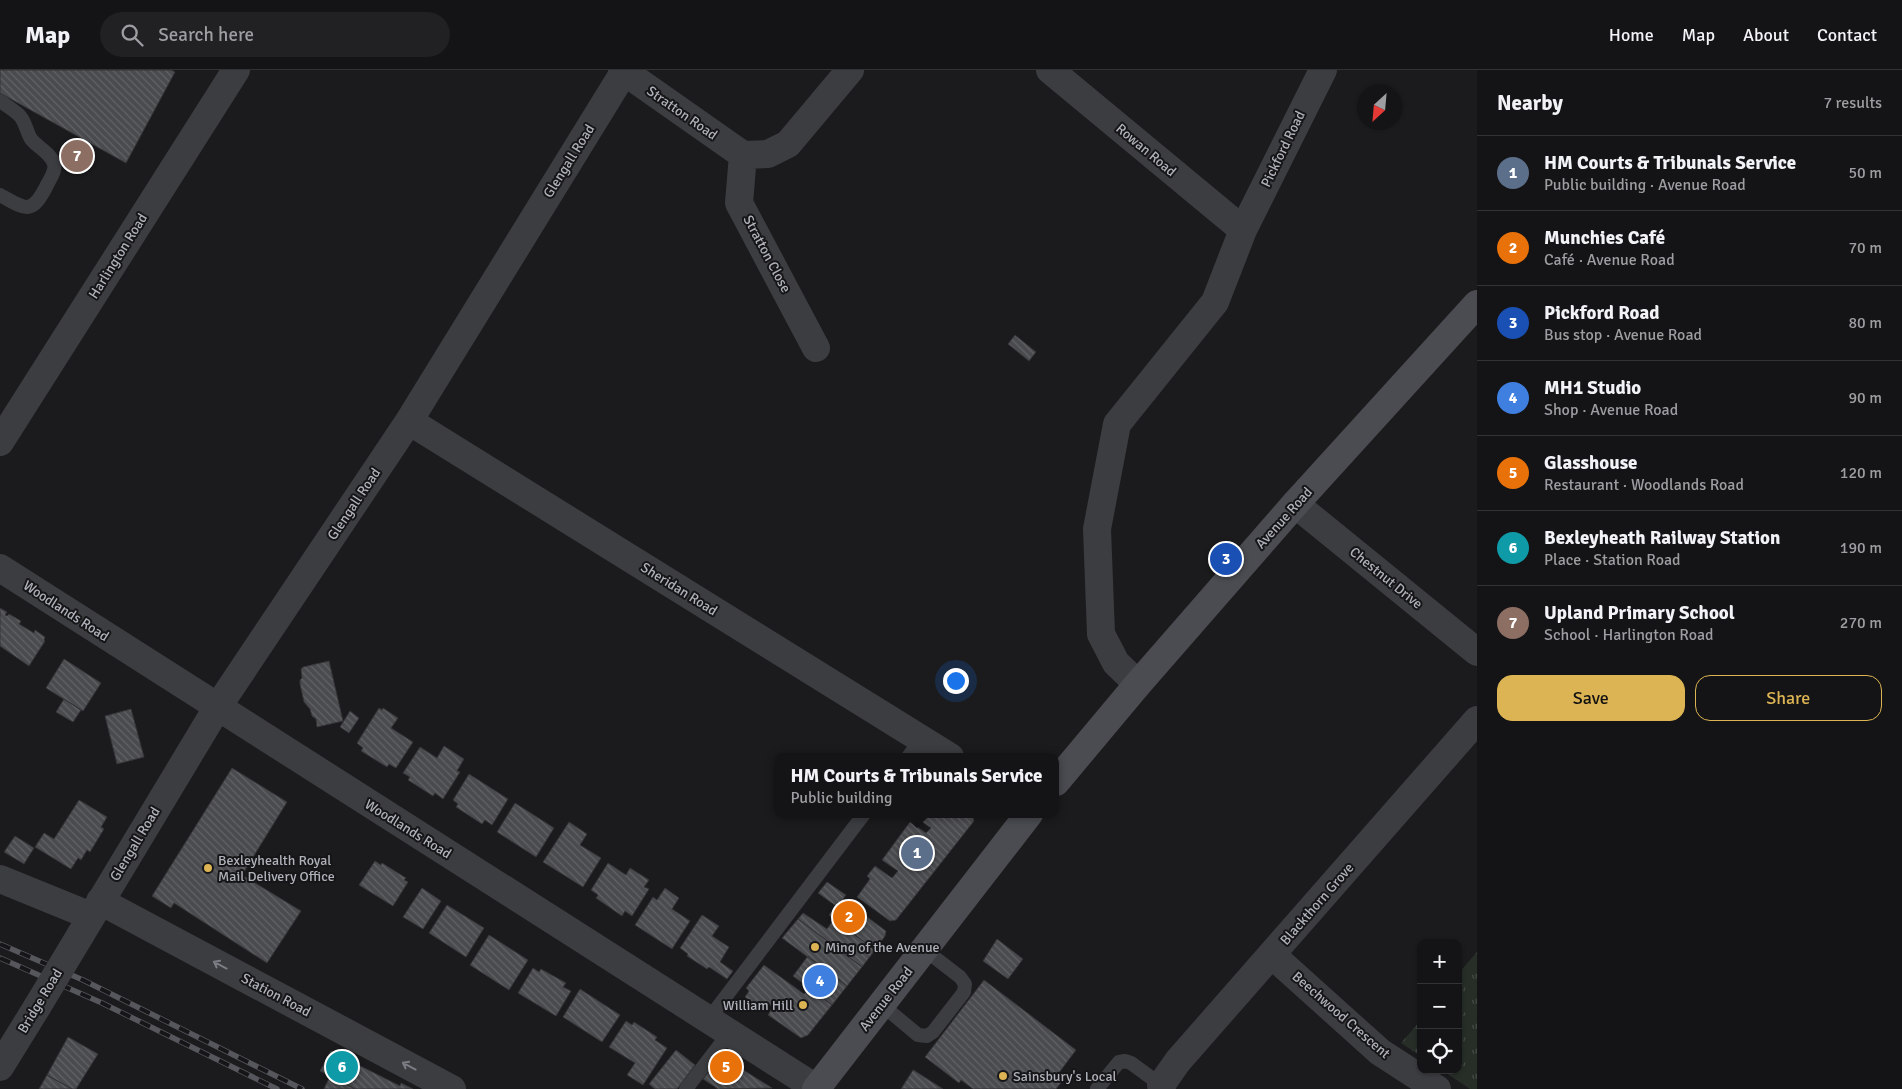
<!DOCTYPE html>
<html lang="en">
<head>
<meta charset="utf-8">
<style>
  :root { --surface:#141416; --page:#212123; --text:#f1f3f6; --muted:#9d9ea1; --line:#333335; --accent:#dcb453 }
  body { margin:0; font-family:Signika,sans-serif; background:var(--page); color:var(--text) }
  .controls { position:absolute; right:15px; bottom:15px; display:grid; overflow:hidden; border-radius:10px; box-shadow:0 1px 4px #0004 }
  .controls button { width:45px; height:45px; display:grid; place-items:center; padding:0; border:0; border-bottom:1px solid var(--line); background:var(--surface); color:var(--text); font:25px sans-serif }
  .compass { position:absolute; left:1357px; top:15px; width:45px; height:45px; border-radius:50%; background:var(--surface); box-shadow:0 1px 4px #0004; rotate:206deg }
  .you { position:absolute; left:955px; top:610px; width:18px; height:18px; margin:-12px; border:4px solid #fff; border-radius:50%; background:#1a73e8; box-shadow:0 0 0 8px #1a73e833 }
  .badge { display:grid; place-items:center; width:32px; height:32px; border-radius:50%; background:var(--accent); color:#fff; font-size:16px; font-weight:700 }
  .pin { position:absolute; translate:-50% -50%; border:2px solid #fff; box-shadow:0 1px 5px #0006 }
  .popup { position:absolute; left:774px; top:683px; width:285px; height:65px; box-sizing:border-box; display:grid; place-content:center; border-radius:10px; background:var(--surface); filter:drop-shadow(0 1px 4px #0005); font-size:16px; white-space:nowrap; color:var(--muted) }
  .popup b { font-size:19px; color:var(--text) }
  .popup::after { content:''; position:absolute; left:50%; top:100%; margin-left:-10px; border:10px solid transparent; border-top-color:var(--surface) }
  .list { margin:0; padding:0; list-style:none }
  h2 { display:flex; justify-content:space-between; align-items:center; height:65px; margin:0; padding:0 20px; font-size:21px }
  h2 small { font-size:16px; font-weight:400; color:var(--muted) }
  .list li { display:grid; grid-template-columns:32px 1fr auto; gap:15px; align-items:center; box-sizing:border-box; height:75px; padding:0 20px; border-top:1px solid var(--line) }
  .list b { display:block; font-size:19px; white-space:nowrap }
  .list p { margin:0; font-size:16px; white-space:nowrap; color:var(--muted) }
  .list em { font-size:16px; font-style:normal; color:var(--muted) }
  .actions { display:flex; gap:10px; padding:15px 20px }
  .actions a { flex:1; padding:11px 0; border:1px solid var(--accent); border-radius:15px; text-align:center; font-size:18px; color:var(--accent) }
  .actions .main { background:var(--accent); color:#111 }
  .icon { flex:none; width:28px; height:28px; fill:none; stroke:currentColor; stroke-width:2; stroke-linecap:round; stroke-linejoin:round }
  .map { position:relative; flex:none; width:1477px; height:1019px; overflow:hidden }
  header { display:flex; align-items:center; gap:30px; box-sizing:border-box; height:70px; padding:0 25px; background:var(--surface); border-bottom:1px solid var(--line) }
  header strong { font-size:24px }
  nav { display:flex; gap:28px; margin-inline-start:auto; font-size:18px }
  .search { width:350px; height:45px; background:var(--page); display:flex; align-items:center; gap:12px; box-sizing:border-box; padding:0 18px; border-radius:28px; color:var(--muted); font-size:19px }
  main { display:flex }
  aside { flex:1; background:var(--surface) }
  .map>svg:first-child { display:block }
</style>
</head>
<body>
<header>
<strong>Map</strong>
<div class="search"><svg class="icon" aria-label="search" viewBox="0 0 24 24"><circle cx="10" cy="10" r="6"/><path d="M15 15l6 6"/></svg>Search here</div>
<nav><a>Home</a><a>Map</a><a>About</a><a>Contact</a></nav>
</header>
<main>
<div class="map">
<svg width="1477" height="1019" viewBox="0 0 1477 1019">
  <defs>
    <pattern id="grass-tufts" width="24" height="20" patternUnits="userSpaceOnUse" patternTransform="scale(1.25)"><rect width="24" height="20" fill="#272e28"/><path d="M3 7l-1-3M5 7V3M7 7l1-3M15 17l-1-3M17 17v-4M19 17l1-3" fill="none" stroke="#444a45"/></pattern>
    <pattern id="building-back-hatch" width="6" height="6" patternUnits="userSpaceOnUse" patternTransform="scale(1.25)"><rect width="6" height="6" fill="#4a4b4e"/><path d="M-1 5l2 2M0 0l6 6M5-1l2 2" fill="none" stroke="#626365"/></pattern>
  </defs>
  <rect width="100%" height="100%" fill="#1b1b1d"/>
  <path fill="url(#grass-tufts)" d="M1477,882V1019H1470L1442,1000H1458V904Z
    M1421,950V986L1401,973Z"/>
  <path fill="url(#building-back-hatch)" stroke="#353538" d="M0,0H171L175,2L126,93L0,23Z
    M1015,265L1036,282L1029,291L1008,274Z
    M0,538L7,542L5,545L7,546L9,544L21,551L19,554L34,563L35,560L45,567L44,570L45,571L29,596L0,576Z
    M64,589L101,613L83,641L46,618Z
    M329,591L343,651L317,657L316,649L312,646L310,639L304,632L300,614V610L302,608L301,599L303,597Z
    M64,629L81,640L73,652L56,642Z
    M379,638L382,640L383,638L398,648L391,658L413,672L396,698L389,694L387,697L361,681L363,678L357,673Z
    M131,639L144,687L117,694L105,646Z
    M350,641L359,648L349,663L340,657Z
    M444,676L464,689L457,701L460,702L443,729L435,723L433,726L408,710L410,707L403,703L420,677L437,688Z
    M232,698L287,732L242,805L301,841L267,893L174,833L171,838L152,826Z
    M469,704L508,729L492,755L485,750L482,754L456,737L458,734L453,730Z
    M79,730L107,747L101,757L104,759L90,782L87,780L81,790L78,788L71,799L35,777L44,763L54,769Z
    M515,733L554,758L536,787L497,762Z
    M915,744H972L974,751L896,850L890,851L857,827L870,809L867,806L875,796L892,808L898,801L882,790L910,752L926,763L931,758L914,746Z
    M569,752L587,764L580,775L601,788L583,817L543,792Z
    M15,766L34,778L24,794L4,782Z
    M375,791L381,795L382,793L406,808L404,810L408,812L393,836L359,815Z
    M608,793L626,805L630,798L649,810L644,817L649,819L632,846L625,841L622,846L596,828L598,825L591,820Z
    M827,812L846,825L843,829L886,861L885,866L875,880L829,845L836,836L818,823Z
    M422,818L441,831L423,859L403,847Z
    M665,818L679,828L672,839L690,851L672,879L635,855L653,827L657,830Z
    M447,835L484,858L466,887L429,863Z
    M803,843L827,859L834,849L875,880L862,897L798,849Z
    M702,845L719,856L712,866L729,877L720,892L733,901L727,909L709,897L707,899L687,886L688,884L680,878Z
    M798,849L862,897L847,916L782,868Z
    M489,865L528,890L509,920L470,895Z
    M997,869L1023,889L1008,909L983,891Z
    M808,886L847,916L832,935L793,906Z
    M764,895L804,924L809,918L832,935L808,965L801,968L768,945L773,937L767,932L762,939L745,927L749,921L746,918Z
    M533,898L539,902L541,899L566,913L563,917L571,921L556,946L518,923Z
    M984,910L1076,980L1058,1004L1064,1009L1056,1019H973L961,1010L959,1013L925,987Z
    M580,919L620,945L602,972L563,947Z
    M626,951L632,955L634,952L657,967L655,970L667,978L643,1015L627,1005L635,993L609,977Z
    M68,967L98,984L76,1019H72L47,1005Z
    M676,980L695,995L677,1019H655L649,1014Z
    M331,981L400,1016L401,1013L413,1019H355L320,1001Z
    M721,986L772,1018L718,1019L703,1009Z
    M913,1000L915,1001L943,1019H901Z
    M47,1005L72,1019H39Z
    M330,1006L355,1019H324Z"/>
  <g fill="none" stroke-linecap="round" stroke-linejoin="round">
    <path stroke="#3c3d41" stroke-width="14" d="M0,31C6,35 14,40 19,45C26,52 26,61 31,69C37,77 51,83 54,94C56,101 50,109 47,115C32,145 26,140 0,125
      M908,687L921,669
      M882,935L918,965L927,966L933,962L964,922L965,914L960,907L925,880
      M708,950L864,744
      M686,1019L729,963
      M1097,1019L1119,992L1125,991L1131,993L1161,1015"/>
    <path stroke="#3c3d41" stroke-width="28" d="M622,0L743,85
      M1050,0L1243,160
      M743,85L739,133L816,278
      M743,85L768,84L788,74L850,0
      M409,351L950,687
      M0,372L236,0
      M1295,434L1477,582
      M0,498L816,1018
      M1138,614L1116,593L1101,564L1097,459L1117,354L1215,232L1243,160L1323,0
      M0,809L91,846
      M100,831L452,1019
      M81,864L217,638L409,351L624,2
      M1272,885L1380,982L1437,1019
      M0,997L37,937
      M1162,1019L1161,1015L1178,991L1477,650"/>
    <path stroke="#4a4c51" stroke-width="28" d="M1056,712L1138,614L1295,434L1477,234
      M816,1019L1029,744"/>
    <defs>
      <path id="rail" d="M0,874L83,910L302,1019
        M0,888L102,933L277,1019"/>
    </defs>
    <use href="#rail" stroke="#55575c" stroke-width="5.5"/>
    <use href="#rail" stroke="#161618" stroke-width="4" stroke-dasharray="11" stroke-linecap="butt"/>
    <path stroke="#3c3d41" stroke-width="28" d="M37,937L81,864"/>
  </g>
  <defs><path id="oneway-shaft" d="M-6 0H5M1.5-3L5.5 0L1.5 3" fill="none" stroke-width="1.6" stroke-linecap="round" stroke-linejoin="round" transform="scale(1.25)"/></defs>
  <g stroke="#7b7d84">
    <use href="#oneway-shaft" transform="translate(220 895) rotate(-152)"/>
    <use href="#oneway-shaft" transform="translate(409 996) rotate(-152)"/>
  </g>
  <g fill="#dcb453" stroke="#161618" stroke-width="2">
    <circle cx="208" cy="798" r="5"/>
    <circle cx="815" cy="877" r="5"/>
    <circle cx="803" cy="935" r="5"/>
    <circle cx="1003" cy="1006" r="5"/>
  </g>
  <g text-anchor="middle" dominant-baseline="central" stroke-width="4" stroke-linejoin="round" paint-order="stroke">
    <g font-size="14" fill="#afb2ba" stroke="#161618">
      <text transform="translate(682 43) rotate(35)">Stratton Road</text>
      <text transform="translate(1283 79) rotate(-64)">Pickford Road</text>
      <text transform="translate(1146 80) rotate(40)">Rowan Road</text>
      <text transform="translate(569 91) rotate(-58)">Glengall Road</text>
      <text transform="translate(767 184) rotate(62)">Stratton Close</text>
      <text transform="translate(118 186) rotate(-58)">Harlington Road</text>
      <text transform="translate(354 434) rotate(-56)">Glengall Road</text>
      <text transform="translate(1284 448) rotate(-48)">Avenue Road</text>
      <text transform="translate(1386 508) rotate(39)">Chestnut Drive</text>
      <text transform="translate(679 519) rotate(32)">Sheridan Road</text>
      <text transform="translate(66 541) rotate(33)">Woodlands Road</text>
      <text transform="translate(408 759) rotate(32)">Woodlands Road</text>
      <text transform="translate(135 774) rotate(-59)">Glengall Road</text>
      <text transform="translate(1317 834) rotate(-49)">Blackthorn Grove</text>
      <text transform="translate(276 925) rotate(28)">Station Road</text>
      <text transform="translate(886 929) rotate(-52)">Avenue Road</text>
      <text transform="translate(40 931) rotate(-59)">Bridge Road</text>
      <text transform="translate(1341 945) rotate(41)">Beechwood Crescent</text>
    </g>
    <g font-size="14" fill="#afb2ba" stroke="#161618" text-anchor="start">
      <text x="218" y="790">Bexleyhealth Royal<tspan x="218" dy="16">Mail Delivery Office</tspan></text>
      <text x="825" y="877">Ming of the Avenue</text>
      <text x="793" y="935" text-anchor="end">William Hill</text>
      <text x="1013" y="1006">Sainsbury's Local</text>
    </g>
  </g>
</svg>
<div class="controls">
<button>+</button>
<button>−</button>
<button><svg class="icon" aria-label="locate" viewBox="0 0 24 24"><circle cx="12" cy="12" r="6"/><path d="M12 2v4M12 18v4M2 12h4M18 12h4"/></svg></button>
</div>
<svg class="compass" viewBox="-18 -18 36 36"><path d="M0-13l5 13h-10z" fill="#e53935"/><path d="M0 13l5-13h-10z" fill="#9d9ea1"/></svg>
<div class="you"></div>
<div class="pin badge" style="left:917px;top:783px;background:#5c6f8a">1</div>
<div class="popup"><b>HM Courts &amp; Tribunals Service</b>Public building</div>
<div class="pin badge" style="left:849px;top:847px;background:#e8710a">2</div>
<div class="pin badge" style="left:1226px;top:489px;background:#1a4fb4">3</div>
<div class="pin badge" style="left:820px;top:911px;background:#3f7fe0">4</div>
<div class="pin badge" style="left:726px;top:997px;background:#e8710a">5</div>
<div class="pin badge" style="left:342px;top:997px;background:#0f9aa8">6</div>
<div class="pin badge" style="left:77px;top:86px;background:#8d6e63">7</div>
</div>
<aside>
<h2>Nearby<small>7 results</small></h2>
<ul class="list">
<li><span class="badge" style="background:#5c6f8a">1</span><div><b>HM Courts &amp; Tribunals Service</b><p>Public building · Avenue Road</p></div><em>50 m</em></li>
<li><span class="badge" style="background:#e8710a">2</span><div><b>Munchies Café</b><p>Café · Avenue Road</p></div><em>70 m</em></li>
<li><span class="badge" style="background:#1a4fb4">3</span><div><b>Pickford Road</b><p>Bus stop · Avenue Road</p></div><em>80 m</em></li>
<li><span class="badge" style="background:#3f7fe0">4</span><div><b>MH1 Studio</b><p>Shop · Avenue Road</p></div><em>90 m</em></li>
<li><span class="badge" style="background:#e8710a">5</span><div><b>Glasshouse</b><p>Restaurant · Woodlands Road</p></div><em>120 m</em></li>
<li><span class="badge" style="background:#0f9aa8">6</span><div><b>Bexleyheath Railway Station</b><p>Place · Station Road</p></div><em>190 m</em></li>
<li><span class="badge" style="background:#8d6e63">7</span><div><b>Upland Primary School</b><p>School · Harlington Road</p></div><em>270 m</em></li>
</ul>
<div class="actions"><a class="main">Save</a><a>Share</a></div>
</aside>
</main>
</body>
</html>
